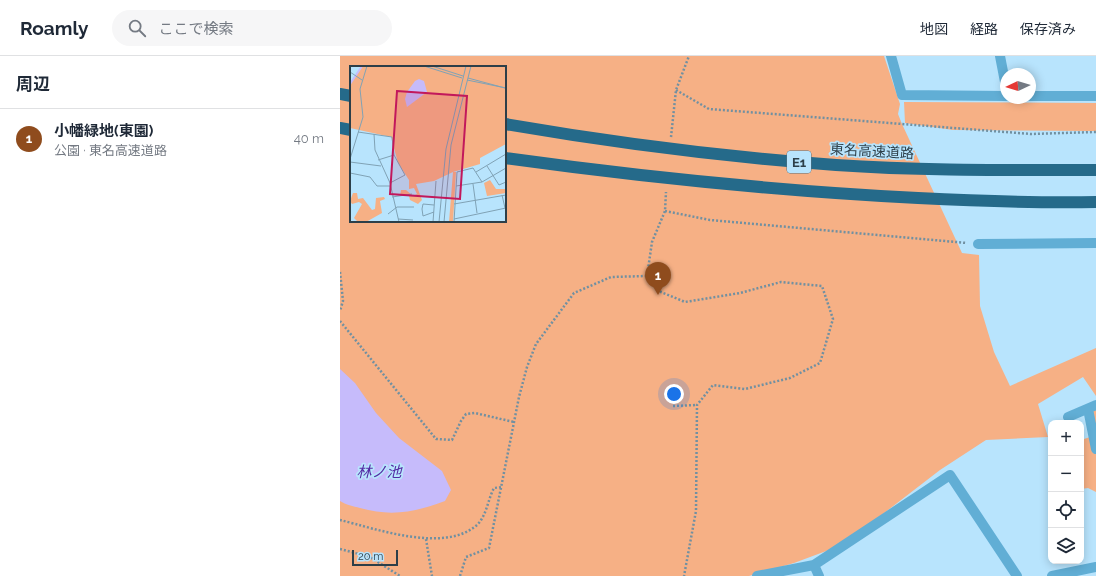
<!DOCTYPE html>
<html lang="ja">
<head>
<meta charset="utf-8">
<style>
  :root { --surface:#fff; --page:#f6f6f7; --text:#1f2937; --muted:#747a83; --line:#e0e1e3; --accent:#8f4c1d }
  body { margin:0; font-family:Raleway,"Noto Sans JP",sans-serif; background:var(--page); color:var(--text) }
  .controls { position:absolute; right:12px; bottom:12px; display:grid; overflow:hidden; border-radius:8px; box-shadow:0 2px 10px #0003 }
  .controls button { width:36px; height:36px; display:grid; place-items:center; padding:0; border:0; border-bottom:1px solid var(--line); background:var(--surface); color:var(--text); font:20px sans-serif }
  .compass { position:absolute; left:660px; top:12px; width:36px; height:36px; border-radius:50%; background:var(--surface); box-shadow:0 2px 10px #0003; rotate:266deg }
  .scale { position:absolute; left:12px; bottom:10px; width:46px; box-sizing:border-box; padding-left:4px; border:2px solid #2d3f49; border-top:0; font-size:11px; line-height:14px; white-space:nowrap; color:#2d3f49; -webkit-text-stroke:3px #b8e4fd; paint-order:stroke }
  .you { position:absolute; left:334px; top:338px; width:14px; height:14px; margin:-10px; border:3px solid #fff; border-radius:50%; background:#1a73e8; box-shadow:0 0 0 6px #1a73e833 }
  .badge { display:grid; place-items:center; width:26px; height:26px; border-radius:50%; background:var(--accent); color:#fff; font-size:13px; font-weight:700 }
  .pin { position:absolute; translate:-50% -33px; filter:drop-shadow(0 1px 2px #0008) }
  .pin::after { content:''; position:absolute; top:21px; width:14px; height:12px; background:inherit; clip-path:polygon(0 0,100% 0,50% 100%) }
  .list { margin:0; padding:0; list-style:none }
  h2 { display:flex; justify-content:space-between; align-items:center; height:52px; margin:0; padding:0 16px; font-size:17px }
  h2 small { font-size:13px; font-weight:400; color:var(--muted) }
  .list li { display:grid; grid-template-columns:26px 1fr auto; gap:12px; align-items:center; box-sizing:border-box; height:60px; padding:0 16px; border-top:1px solid var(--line) }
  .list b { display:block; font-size:15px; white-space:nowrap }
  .list p { margin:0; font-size:13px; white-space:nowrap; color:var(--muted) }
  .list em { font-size:13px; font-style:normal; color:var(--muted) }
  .icon { flex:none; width:22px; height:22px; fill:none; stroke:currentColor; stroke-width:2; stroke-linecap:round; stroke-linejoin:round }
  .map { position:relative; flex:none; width:756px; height:520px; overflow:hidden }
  header { display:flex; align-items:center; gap:24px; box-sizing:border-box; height:56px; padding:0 20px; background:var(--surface); border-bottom:1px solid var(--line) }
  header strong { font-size:19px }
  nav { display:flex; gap:22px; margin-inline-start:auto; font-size:14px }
  .search { width:280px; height:36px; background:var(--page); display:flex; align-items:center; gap:10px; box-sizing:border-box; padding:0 14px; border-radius:22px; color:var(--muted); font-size:15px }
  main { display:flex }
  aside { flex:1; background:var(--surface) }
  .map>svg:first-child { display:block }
</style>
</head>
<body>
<header>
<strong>Roamly</strong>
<div class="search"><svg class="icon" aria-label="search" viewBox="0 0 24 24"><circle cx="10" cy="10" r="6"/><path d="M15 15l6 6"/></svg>ここで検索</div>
<nav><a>地図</a><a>経路</a><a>保存済み</a></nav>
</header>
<main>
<aside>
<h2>周辺<small></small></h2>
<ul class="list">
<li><span class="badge">1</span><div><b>小幡緑地(東園)</b><p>公園 · 東名高速道路</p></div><em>40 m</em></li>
</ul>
</aside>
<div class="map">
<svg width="756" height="520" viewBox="0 0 756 520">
  <rect width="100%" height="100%" fill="#b8e4fd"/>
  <path fill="#f6b085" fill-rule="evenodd" d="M0,0H544L560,48L558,58L562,68L622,197L639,199L640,250L654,296L670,330L756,292V340L743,321L698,348L708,381L646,384L600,414L526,471L497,491L454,507L409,520H0ZM11,11H165V165H11Z
    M564,46L756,47V75L613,74L565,67Z
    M756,352V436L748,432L741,433V384L756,379L752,354Z"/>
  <path fill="#c6bbfb" d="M0,313L15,327L36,357L59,382L102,415L111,434L105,445C75,456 52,461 20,452C13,450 6,449 0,445Z"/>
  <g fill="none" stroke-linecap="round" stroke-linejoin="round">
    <path stroke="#7190a1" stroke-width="2.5" stroke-dasharray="2 2" stroke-linecap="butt" d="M336,34L369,53L691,78L756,76
      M331,81L336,34L349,0
      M325,155L370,164L627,187
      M0,216L3,245L0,255
      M307,220L321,236L345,246L400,237L441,226L482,230L493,263L480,307L450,322L405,333L373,329L357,349L356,455L344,520
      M0,265L96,383L112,384L121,365L126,358L135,357L174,366
      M333,350L357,349
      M0,464C37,473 106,498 138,468C147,458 148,443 154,432L162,431
      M86,483L92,520
      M0,493L30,501L60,520
      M120,520L126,501L149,492L179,341L187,311L196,288L234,237L271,221L307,220L312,186L325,155L326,136"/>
    <path stroke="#61aed5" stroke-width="10" d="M551,0L562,39L666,40
      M660,0L666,31
      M690,40H756
      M638,188L756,187
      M748,353L756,393
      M728,361L756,349
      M474,509L479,520
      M417,520L474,509L610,419L677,520
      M712,520L756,511"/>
    <path stroke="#256a8a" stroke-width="12" d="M0,38L11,40
      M165,68C275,87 384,101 496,109C582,115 669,114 756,114
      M0,72L11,74
      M165,102C302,121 439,135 578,142C637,145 697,147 756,146"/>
  </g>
  <g text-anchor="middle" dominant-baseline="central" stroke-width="3.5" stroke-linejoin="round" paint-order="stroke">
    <rect fill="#b8e4fd" stroke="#57707f" stroke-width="1" x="447" y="95" width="24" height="22" rx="3"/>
    <g font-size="13" font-weight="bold" fill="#2d3f49">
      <text x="459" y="106">E1</text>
    </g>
    <g font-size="14" fill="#2d3f49" stroke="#b8e4fd">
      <text transform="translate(532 95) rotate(3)">東名高速道路</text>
    </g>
    <g font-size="15" font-style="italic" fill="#532aa3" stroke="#b8e4fd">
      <text x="39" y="416">林ノ池</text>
    </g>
  </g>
  <g transform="translate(10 10)">
    <rect width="156" height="156" fill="#b8e4fd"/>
    <path d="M13,0H156V78L130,92V98L103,106H106L103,156H99L103,106L84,115L66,118L72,134L68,138L60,134L59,130H50L51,124H56L63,130L67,128L64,122L59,123V114L48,97L41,71L0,62V18ZM140,114L146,123H156V127L137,130L134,117ZM3,127H7L8,133L13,132L22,144L25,143L26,132L34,131L35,133L30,135L32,147L16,156H8L4,152L12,138L9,136L2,138L0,135Z" fill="#f6b085"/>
    <path d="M69,13L74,15L77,26L57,41L55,33L57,26L65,15Z" fill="#c6bbfb"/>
    <path fill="none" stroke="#c6bbfb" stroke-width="2" d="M0,18L12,0"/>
    <path fill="none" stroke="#80a2b5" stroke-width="1" d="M74,0L112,12M82,0L113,10M0,6L12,14M118,12L155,22M117,14L156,22M8,66L42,71L44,89L55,109L40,117L49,156M24,68L25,84L40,117M0,93L13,51L10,23L17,0M28,94L44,89M0,96L31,100M137,100L149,119L156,116M126,106L156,88M0,107L20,111L27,120H40M123,118L127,147M106,120L132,116L156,102M152,129L155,142M42,131L62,128M104,138L156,129M84,146L73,150L72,143L73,138L84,139M38,148L47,141H64M48,153L63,154M104,153L156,142M83,156L86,115M89,156L96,83L116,0M94,156L101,79L121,0M104,156L107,106L123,102L132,116"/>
    <path fill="#c2185b" fill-opacity="0.15" stroke="#c2185b" stroke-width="2" d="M47,25L117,30L110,133L40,128Z"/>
    <rect width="156" height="156" fill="none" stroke="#2d3f49" stroke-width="2"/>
  </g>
</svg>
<div class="controls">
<button>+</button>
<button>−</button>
<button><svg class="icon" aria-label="locate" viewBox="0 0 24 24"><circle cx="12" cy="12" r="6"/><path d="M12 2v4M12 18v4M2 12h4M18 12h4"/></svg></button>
<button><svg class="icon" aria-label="layers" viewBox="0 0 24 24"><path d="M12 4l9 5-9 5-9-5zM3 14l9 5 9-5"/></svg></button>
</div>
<svg class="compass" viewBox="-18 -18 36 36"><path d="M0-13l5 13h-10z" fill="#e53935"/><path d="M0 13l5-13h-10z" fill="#747a83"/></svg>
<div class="scale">20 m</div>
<div class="you"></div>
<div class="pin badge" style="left:318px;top:239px">1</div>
</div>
</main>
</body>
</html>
